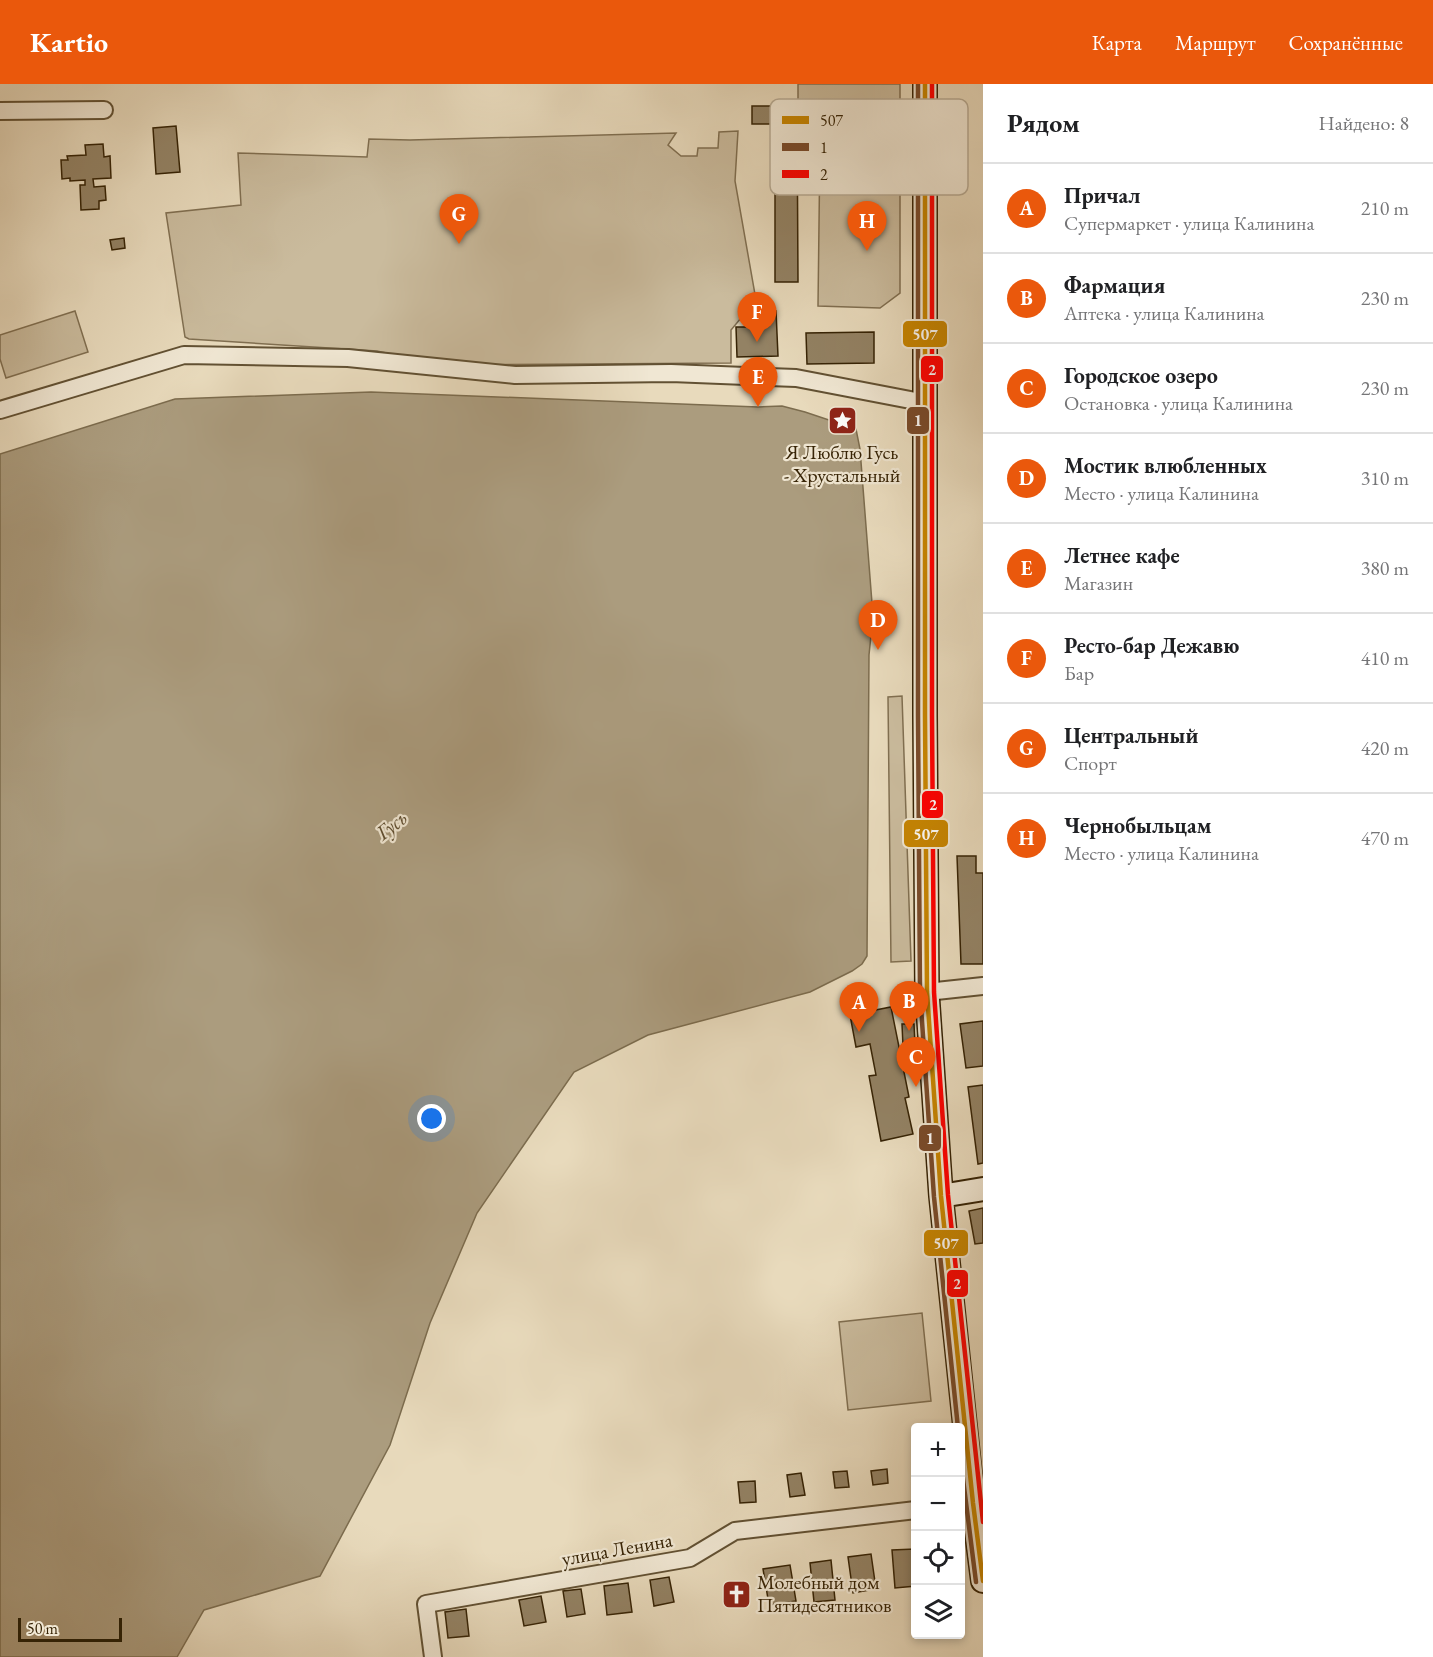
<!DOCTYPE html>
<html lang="ru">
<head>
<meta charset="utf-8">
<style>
  :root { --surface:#fff; --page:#f6f6f6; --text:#202124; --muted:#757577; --line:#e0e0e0; --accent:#ea580c }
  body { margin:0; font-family:"EB Garamond",serif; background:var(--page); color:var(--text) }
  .controls { position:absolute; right:18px; bottom:18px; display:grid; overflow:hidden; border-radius:6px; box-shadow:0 3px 9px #0003 }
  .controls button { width:54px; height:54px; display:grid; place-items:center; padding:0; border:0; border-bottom:2px solid var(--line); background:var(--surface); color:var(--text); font:30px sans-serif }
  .scale { position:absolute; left:18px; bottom:15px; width:104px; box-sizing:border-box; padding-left:6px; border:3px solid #362305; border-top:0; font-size:16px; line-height:21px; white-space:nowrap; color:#362305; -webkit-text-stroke:4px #f0e7d3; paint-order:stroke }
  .you { position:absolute; left:432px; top:1035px; width:21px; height:21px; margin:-15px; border:4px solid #fff; border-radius:50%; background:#1a73e8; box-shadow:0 0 0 9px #1a73e833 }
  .badge { display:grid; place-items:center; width:39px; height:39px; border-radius:50%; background:var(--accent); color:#fff; font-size:20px; font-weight:700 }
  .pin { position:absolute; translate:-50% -50px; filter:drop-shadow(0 2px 3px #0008) }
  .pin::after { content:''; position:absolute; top:32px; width:21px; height:18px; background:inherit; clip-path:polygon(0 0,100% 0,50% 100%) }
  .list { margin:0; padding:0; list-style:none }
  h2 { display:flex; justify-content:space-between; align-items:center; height:78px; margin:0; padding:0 24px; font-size:26px }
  h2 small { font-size:20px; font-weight:400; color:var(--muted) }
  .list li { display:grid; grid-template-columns:39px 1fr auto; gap:18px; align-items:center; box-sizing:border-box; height:90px; padding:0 24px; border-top:2px solid var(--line) }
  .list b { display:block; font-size:22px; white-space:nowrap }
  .list p { margin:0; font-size:20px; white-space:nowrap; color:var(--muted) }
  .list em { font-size:20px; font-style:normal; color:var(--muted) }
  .icon { flex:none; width:33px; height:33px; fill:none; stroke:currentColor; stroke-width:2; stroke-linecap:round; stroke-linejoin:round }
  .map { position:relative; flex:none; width:983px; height:1573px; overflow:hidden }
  header { display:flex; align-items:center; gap:36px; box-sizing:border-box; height:84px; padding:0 30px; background:var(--accent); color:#fff }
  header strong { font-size:28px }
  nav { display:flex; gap:33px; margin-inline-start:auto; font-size:21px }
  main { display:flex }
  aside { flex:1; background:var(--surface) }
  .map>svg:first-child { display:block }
</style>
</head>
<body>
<header>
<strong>Kartio</strong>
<nav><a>Карта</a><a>Маршрут</a><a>Сохранённые</a></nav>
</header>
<main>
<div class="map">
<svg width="983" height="1573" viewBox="0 0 983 1573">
  <rect width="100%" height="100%" fill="#e8dabc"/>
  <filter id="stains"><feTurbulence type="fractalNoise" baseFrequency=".00333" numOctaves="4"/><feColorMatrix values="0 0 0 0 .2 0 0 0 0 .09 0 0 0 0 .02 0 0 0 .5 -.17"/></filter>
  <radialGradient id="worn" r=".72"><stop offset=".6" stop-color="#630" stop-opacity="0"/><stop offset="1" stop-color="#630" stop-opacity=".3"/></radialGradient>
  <path fill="#cabb9d" stroke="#806f51" stroke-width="1.5" d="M798,0H900V209L880,224L818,222L820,60L798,59Z
    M738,47L735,97L756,216L731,246V279L442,281L377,267L189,255L185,253L166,129L241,121L238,69L367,73L369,55L410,56L676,49L668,61L681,72H697L698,64H718L719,48Z
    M75,227L88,268L6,294L0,275V251Z
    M902,612L911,877L891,878L888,613Z
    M922,1229L931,1317L848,1326L839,1238Z"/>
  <path fill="#ab9c7e" stroke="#7c6c4e" stroke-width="1.5" d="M371,308L758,323L782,322L805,328L856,345L860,365L873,532L869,571L867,872L862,880L852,887L810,908L648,951L574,988L477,1129L430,1239L390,1361L320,1492L204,1526L177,1573H0V370L175,315Z"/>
  <path fill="#938264" stroke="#362305" stroke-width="1.5" d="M752,22H797L798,198H775V40H752Z
    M176,42L180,88L156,90L153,44Z
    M103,60L104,73L110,72L111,94L93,95L94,103L105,102L106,116L99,117V125L81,126L80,101H85V96L70,97V94L62,95L61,76H68L67,72L86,71L85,61Z
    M124,154L125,164L112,166L110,156Z
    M776,227L778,272L737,273L736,243H755L754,228Z
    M874,248V279L807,280L806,249Z
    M957,772H976V789H983V880H961Z
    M891,923L909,1013L905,1014L913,1050L881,1057L869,992L876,991L870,960L856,963L850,931Z
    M983,937V982L966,984L960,940Z
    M902,940H914L915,962H903Z
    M983,1001V1079L978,1080L968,1003Z
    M983,1124V1159L975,1160L969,1127Z
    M887,1385L888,1399L873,1401L871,1387Z
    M847,1387L849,1403L835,1404L833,1388Z
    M801,1389L805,1411L790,1413L787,1391Z
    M755,1397L756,1418L740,1419L738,1398Z
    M915,1465L916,1502L895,1504L892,1466Z
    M871,1470L876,1505L853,1509L848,1473Z
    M831,1476L835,1516L814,1518L810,1479Z
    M790,1481L796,1517L769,1521L763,1485Z
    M669,1493L674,1518L654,1522L650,1496Z
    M628,1499L632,1528L607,1531L604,1502Z
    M581,1505L585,1530L567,1533L563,1507Z
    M541,1512L546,1538L524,1542L519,1516Z
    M466,1525L469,1552L448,1554L445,1528Z"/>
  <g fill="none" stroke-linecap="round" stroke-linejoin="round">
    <defs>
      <path id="street" d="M0,27L104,26
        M0,326L184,271L348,274L515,291L671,289L796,294L926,319
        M927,908L983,902
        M433,1573L426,1520L690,1474L735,1447L916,1426"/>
      <path id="secondary" d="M925,0V631L927,908L941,1112L973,1419L983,1497
        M941,1112L983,1105"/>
    </defs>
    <use href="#street" stroke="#625133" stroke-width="20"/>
    <use href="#secondary" stroke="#362305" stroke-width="26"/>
    <use href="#street" stroke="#f0e7d3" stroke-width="16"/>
    <use href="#secondary" stroke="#f0e7d3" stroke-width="22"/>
    <defs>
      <path id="bus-1" d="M925,0V631L927,908L941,1112L973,1419L983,1497"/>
      <path id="bus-2" d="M918,0V631L920,908L934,1113L958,1344
        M960,1371L976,1498"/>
      <path id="bus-3" d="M932,0V631L934,908L948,1111L983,1438"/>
    </defs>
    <use href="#bus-1" stroke="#f0e7d3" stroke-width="9"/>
    <use href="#bus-2" stroke="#f0e7d3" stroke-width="9"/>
    <use href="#bus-3" stroke="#f0e7d3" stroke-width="9"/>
    <use href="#bus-1" stroke="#c78501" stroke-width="4.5"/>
    <use href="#bus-2" stroke="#7a4b2a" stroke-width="4.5"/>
    <use href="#bus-3" stroke="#f00" stroke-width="4.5"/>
  </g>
  <defs>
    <symbol id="sight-square" viewBox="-11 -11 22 22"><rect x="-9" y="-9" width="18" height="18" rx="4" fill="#8f2418" stroke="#f0e7d3"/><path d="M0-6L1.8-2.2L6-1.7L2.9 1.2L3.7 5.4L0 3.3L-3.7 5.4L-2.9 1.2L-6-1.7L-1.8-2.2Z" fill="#fff"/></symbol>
    <symbol id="church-square" viewBox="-11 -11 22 22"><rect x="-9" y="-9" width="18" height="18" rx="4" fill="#8f2418" stroke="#f0e7d3"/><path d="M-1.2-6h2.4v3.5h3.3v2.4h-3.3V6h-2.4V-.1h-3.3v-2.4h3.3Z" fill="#fff"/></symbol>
  </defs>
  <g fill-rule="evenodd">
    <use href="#sight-square" x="826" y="320" width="33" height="33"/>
    <use href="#church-square" x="720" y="1494" width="33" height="33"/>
  </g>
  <g text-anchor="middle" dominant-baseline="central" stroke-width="4.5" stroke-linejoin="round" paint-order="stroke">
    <g font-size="20" fill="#362305" stroke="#f0e7d3">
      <text x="842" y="368">Я Люблю Гусь<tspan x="842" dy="23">- Хрустальный</tspan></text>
      <text x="757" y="1498" text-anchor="start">Молебный дом<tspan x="757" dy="23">Пятидесятников</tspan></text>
    </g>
    <g font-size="20" fill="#362305" stroke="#f0e7d3">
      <text transform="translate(617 1465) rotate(-10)">улица Ленина</text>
    </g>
    <g font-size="21" font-style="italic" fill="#5f4d2f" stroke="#f0e7d3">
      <text transform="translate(391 741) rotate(-39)">Гусь</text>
    </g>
  </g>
  <rect x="770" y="15" width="198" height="96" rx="9" fill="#f0e7d3" stroke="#b8ac95" stroke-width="1.5"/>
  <rect x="782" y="32" width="27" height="8" fill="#c78501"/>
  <rect x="782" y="59" width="27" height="8" fill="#7a4b2a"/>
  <rect x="782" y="86" width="27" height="8" fill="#f00"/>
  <g font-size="16" fill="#362305">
    <text x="820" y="42">507</text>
    <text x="820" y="69">1</text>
    <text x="820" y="96">2</text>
  </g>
  <g stroke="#f0e7d3" stroke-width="2">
    <rect x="902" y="236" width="46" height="28" rx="6" fill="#c78501"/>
    <rect x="920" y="271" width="24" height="28" rx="6" fill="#f00"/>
    <rect x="906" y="322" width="24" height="29" rx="6" fill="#7a4b2a"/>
    <rect x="921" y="706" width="23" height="29" rx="6" fill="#f00"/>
    <rect x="903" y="735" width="46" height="29" rx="6" fill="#c78501"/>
    <rect x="918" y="1040" width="24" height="28" rx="6" fill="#7a4b2a"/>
    <rect x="923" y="1145" width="46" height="28" rx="6" fill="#c78501"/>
    <rect x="946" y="1185" width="23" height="29" rx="6" fill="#f00"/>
  </g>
  <g font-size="16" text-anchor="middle" font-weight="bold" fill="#fff">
    <text x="925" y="256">507</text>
    <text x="932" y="291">2</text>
    <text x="918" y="342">1</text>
    <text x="933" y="726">2</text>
    <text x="926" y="756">507</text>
    <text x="930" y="1060">1</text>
    <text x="946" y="1165">507</text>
    <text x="957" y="1205">2</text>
  </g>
  <rect width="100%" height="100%" filter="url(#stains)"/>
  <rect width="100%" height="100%" fill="url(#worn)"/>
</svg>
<div class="controls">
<button>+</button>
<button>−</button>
<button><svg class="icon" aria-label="locate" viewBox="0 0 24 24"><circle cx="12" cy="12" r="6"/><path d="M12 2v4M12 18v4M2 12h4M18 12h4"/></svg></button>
<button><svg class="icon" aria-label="layers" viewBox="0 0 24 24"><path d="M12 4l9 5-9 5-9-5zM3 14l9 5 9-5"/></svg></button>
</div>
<div class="scale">50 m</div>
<div class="you"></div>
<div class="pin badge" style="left:859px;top:948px">A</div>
<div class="pin badge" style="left:909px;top:947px">B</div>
<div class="pin badge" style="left:916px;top:1003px">C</div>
<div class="pin badge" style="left:878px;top:566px">D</div>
<div class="pin badge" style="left:758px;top:323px">E</div>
<div class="pin badge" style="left:757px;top:258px">F</div>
<div class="pin badge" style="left:459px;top:160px">G</div>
<div class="pin badge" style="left:867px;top:167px">H</div>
</div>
<aside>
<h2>Рядом<small>Найдено: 8</small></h2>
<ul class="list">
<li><span class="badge">A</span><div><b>Причал</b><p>Супермаркет · улица Калинина</p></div><em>210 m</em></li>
<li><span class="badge">B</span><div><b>Фармация</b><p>Аптека · улица Калинина</p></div><em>230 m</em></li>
<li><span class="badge">C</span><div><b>Городское озеро</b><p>Остановка · улица Калинина</p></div><em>230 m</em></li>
<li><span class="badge">D</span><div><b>Мостик влюбленных</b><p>Место · улица Калинина</p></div><em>310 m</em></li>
<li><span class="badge">E</span><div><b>Летнее кафе</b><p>Магазин</p></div><em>380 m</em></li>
<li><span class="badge">F</span><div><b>Ресто-бар Дежавю</b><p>Бар</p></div><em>410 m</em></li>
<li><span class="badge">G</span><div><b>Центральный</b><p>Спорт</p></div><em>420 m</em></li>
<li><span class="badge">H</span><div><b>Чернобыльцам</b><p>Место · улица Калинина</p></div><em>470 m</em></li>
</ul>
</aside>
</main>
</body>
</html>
